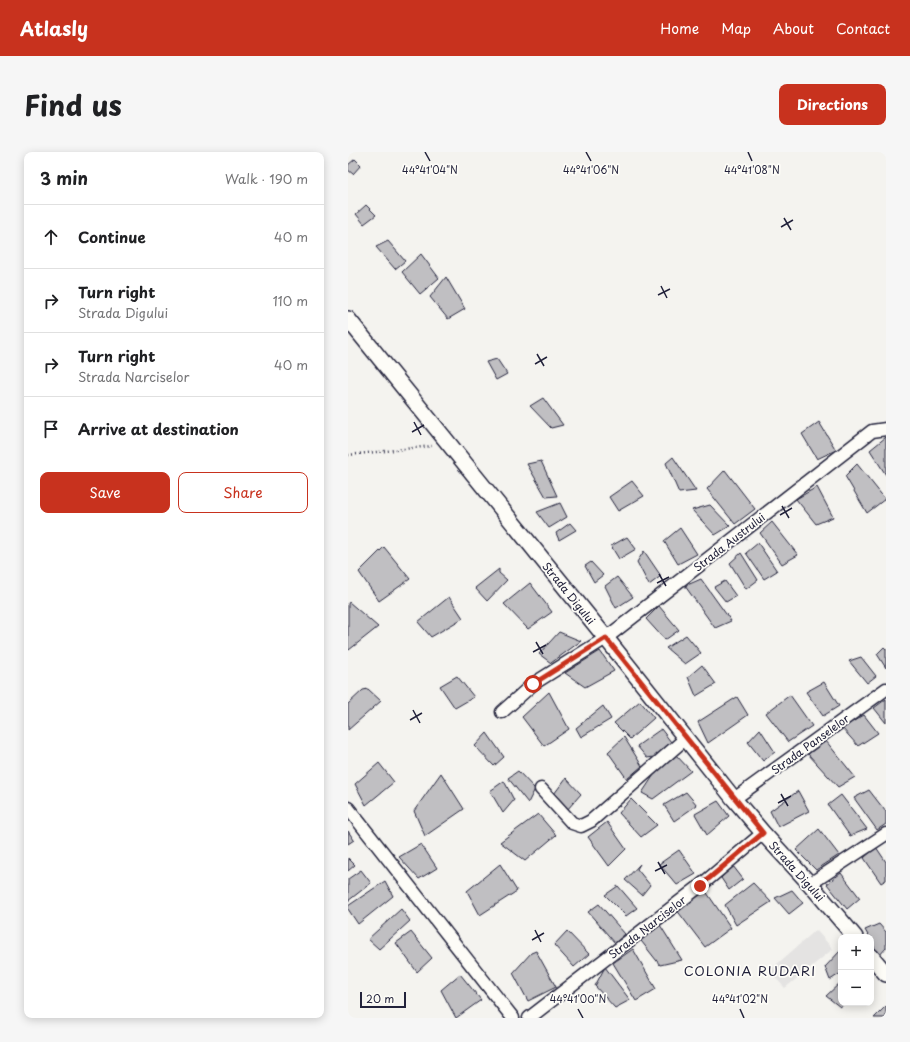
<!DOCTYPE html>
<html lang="en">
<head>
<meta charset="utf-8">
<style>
  :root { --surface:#fff; --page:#f6f6f6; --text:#202124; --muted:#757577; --line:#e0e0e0; --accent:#c8321e }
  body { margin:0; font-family:"Playpen Sans",sans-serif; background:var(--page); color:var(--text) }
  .controls { position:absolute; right:12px; bottom:12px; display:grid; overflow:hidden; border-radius:8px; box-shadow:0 2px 10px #0003 }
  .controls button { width:36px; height:36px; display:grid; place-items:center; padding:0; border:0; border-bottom:1px solid var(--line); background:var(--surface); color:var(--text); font:20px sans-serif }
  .scale { position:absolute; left:12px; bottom:10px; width:46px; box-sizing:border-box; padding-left:4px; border:2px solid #22223b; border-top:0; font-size:11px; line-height:14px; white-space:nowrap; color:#22223b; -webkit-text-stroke:3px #fdfcf7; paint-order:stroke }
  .stop { position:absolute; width:12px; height:12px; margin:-9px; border:3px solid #c8321e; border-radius:50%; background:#fff }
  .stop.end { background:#c8321e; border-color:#fff; box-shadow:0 1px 4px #0008 }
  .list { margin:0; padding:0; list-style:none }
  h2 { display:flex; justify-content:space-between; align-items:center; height:52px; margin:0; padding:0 16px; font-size:17px }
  h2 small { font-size:13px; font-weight:400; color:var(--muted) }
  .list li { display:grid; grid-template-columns:26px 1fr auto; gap:12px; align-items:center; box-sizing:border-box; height:64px; padding:0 16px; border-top:1px solid var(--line) }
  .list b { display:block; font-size:15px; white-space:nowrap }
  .list p { margin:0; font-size:13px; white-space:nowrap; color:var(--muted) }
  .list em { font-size:13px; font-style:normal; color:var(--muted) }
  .actions { display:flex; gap:8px; padding:12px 16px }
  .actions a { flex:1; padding:9px 0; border:1px solid var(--accent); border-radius:8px; text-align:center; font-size:14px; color:var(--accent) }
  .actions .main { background:var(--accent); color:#fff }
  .icon { flex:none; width:22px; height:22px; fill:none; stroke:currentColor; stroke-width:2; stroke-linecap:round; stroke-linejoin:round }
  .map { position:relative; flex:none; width:538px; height:866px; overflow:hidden; border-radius:8px }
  header { display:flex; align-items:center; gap:24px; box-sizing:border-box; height:56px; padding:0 20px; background:var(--accent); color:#fff }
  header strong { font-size:19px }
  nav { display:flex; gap:22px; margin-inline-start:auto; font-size:14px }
  .intro { display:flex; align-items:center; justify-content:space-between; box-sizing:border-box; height:96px; padding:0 24px }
  h1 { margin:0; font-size:28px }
  .button { padding:10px 18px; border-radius:8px; background:var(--accent); color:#fff; font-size:14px; font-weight:700 }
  main { display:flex; gap:24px; padding:0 24px }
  aside { flex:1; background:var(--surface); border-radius:8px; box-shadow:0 2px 10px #0003 }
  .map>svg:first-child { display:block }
</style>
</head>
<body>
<header>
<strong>Atlasly</strong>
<nav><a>Home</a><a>Map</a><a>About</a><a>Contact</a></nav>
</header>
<div class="intro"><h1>Find us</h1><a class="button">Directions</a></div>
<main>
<aside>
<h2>3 min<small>Walk · 190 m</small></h2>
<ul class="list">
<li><svg class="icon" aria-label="ahead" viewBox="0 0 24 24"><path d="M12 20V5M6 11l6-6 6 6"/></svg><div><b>Continue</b></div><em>40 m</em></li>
<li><svg class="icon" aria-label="right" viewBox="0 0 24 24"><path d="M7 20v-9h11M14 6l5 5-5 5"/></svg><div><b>Turn right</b><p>Strada Digului</p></div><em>110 m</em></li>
<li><svg class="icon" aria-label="right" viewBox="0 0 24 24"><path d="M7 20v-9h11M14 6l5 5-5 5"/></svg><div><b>Turn right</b><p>Strada Narciselor</p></div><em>40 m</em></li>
<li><svg class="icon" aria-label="arrive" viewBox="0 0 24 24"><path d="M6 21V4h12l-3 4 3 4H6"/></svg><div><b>Arrive at destination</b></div></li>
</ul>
<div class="actions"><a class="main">Save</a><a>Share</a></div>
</aside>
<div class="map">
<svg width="538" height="866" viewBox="0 0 538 866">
  <rect width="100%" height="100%" fill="#f4f3ef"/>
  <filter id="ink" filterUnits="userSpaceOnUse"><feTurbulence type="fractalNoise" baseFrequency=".025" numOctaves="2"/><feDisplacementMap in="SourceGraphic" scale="8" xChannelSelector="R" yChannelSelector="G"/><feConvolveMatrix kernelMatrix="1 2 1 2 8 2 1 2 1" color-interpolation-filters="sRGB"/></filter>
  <g filter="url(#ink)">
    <path fill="#e4e3e2" d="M468,778L485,797L437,836L421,819Z"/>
    <path fill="#c0bfc2" stroke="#22223b" d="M7,7L13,13L5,22L0,18V13Z
      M18,53L28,63L16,72L8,62Z
      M40,89L57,109L47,117L28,95Z
      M73,102L91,126L72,142L54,120Z
      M98,125L117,157L100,167L82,145Z
      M149,207L159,222L148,228L138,210Z
      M195,246L215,273L203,276L182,254Z
      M471,270L488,298L469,307L454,282Z
      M538,285V323L522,298Z
      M325,305L348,339L331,341L318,311Z
      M193,309L209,344L198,345L179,312Z
      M509,312L537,347L519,361L497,324Z
      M377,318L407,357L387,372L359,337Z
      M284,329L296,344L270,359L261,345Z
      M469,335L485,365L468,372L448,347Z
      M212,351L219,365L201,376L189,360Z
      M362,353L382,374L367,383L344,358Z
      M424,370L450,403L434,412L412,381Z
      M222,371L228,378L211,388L208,381Z
      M332,376L349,402L330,412L316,389Z
      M279,385L288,397L271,407L263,394Z
      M410,391L429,419L416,427L398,401Z
      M36,395L62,427L31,449L11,420Z
      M296,399L313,424L301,433L289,410Z
      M393,401L410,428L398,437L382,411Z
      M243,410L255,423L246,430L237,414Z
      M151,417V421L159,428L139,449L127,436Z
      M269,425L285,445L268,456L257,434Z
      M353,427L383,469L367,476L337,434Z
      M377,429L388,444L378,450L366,435Z
      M182,431L204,460L180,477L156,452Z
      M101,445L115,466L83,485L70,470Z
      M1,450L30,475L1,498L0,497V452Z
      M311,454L331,478L317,488L298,467Z
      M211,480L233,489L203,511L191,502Z
      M338,483L353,501L337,512L318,496Z
      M536,495L538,497V516L529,502Z
      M252,499L266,519L237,535L217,521Z
      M513,505L528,524L519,531L501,509Z
      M354,513L368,532L348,544L340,525Z
      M109,524L126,545L107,556L92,534Z
      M476,530L491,554L475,564L458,540Z
      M20,537L33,549L0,578V552L15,538Z
      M201,540L221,577L196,594L174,565Z
      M442,543L464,574L440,590L418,561Z
      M389,545L400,563L360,591L350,570Z
      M538,547V571L526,556Z
      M292,549L306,566L282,587L266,571Z
      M255,554L263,567L233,585L228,576Z
      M516,563L530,581L510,594L494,576Z
      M313,577L323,590L319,603L299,606L289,594Z
      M412,577L427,600L415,609L400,590Z
      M139,581L156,605L146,614L127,594Z
      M276,585L294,614L279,627L260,600Z
      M478,589L507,625L490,635L460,602Z
      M327,602L343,619L305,647L294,641L319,603Z
      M31,611L46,630L18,653L7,632Z
      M170,619L187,637L180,651L160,626Z
      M93,621L116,657L77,684L66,659Z
      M218,626L233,642L219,658L206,642Z
      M156,629L166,648L155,661L142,639Z
      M521,638L538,660V672L529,678L506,646Z
      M450,639L461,659L430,675L422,659Z
      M338,640L349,653L326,669L316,653Z
      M493,643L519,677L502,684L480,653Z
      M283,647L309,673L293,685L271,661Z
      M370,649L381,664L359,683L347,662Z
      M190,662L208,683L177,709L152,690Z
      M259,670L278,697L261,714L240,685Z
      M471,677L491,703L468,718L448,698Z
      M0,679L6,688L0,692Z
      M73,692L89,716L71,727L51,705Z
      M528,695L538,710V728L533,731L516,706Z
      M331,698L348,722L329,733L311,712Z
      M0,706L7,713L0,719Z
      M152,712L169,739L132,763L119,739Z
      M292,712L289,717L302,733L294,743L277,728Z
      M385,714L395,727L381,738L373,726Z
      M13,718L23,731L0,749V727Z
      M493,721L512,746L499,757L479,732Z
      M37,729L45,744L10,772L0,757V754Z
      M405,731L423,750L388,773L377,753Z
      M270,734L289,756L278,764L257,743Z
      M357,738L383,776L357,795L328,757Z
      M444,738L455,751L441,762L427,746Z
      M251,752L277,782L267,791L240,760Z
      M53,757L62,769L31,797L20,787Z
      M531,772L538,780V796L531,804L523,789V785H521L517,778Z
      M312,773L334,808L312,813L290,785Z
      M219,779L241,802L226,815L206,793Z
      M63,780L84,806L69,820L48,791Z
      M285,797L308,837L288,849L265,811Z
      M493,798V821L482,828L477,815Z
      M188,799L208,835L180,849L165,821L183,801Z
      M257,815L282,848L267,856L247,834Z
      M112,822L133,848L108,866L93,838Z
      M493,830V851H498L492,855L478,844Z
      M538,854V866H526Z"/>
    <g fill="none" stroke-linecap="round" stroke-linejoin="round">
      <defs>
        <path id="minor" d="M154,560L185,532L258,486L524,279L538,277
          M193,637L224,671L233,674L243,669L338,586
          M386,647L538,537
          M0,656L165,866
          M462,732L538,682
          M181,866L352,734L415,681"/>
        <path id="tertiary" d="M0,167L258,486L386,647L415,681L462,732L507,785
          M523,804L538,822"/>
      </defs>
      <use href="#minor" stroke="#22223b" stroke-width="15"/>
      <use href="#tertiary" stroke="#22223b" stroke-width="18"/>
      <path stroke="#22223b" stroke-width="2.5" stroke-dasharray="1 3" stroke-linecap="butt" d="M0,303L84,294"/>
      <use href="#minor" stroke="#fdfcf7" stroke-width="12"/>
      <use href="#tertiary" stroke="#fdfcf7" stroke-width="15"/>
    </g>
  </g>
  <g fill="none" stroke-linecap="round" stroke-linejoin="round" filter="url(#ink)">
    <path stroke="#c8321e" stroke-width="5" d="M185,532L258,486L415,681L352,734"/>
  </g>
  <path fill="none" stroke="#22223b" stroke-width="1.5" d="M77,0L82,9M238,0L243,9M400,0L404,9M436,66L443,78M433,75L445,68M313,134L319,146M310,143L322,137M189,202L196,214M187,212L199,205M66,270L73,283M64,280L76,273M434,354L441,366M432,363L444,356M311,422L318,434M309,431L321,425M188,490L195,502M185,500L198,493M65,558L72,571M62,568L74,561M433,642L440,654M430,651L443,644M310,710L317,722M307,719L319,713M187,778L193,790M184,788L196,781M230,857L235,866M392,857L396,866"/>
  <g text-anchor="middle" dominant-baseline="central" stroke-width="3.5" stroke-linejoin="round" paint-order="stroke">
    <g font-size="11" fill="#22223b" stroke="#fdfcf7">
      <text transform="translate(381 390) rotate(-38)">Strada Austrului</text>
      <text transform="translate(221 441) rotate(51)">Strada Digului</text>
      <text transform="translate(462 592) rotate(-36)">Strada Panselelor</text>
      <text transform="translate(449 719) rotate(48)">Strada Digului</text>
      <text transform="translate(299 775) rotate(-38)">Strada Narciselor</text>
    </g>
    <g font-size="13" letter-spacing="1" fill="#22223b" stroke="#fdfcf7">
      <text x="402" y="818">COLONIA RUDARI</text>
    </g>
  </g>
  <g font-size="10" text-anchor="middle" fill="#22223b" stroke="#fdfcf7" stroke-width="3.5" stroke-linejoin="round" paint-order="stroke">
    <text x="82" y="22">44°41'04"N</text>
    <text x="243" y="22">44°41'06"N</text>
    <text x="404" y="22">44°41'08"N</text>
    <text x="230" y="851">44°41'00"N</text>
    <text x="392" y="851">44°41'02"N</text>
  </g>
</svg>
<div class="controls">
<button>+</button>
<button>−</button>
</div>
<div class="scale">20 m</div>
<div class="stop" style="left:185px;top:532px"></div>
<div class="stop end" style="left:352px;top:734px"></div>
</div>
</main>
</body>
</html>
